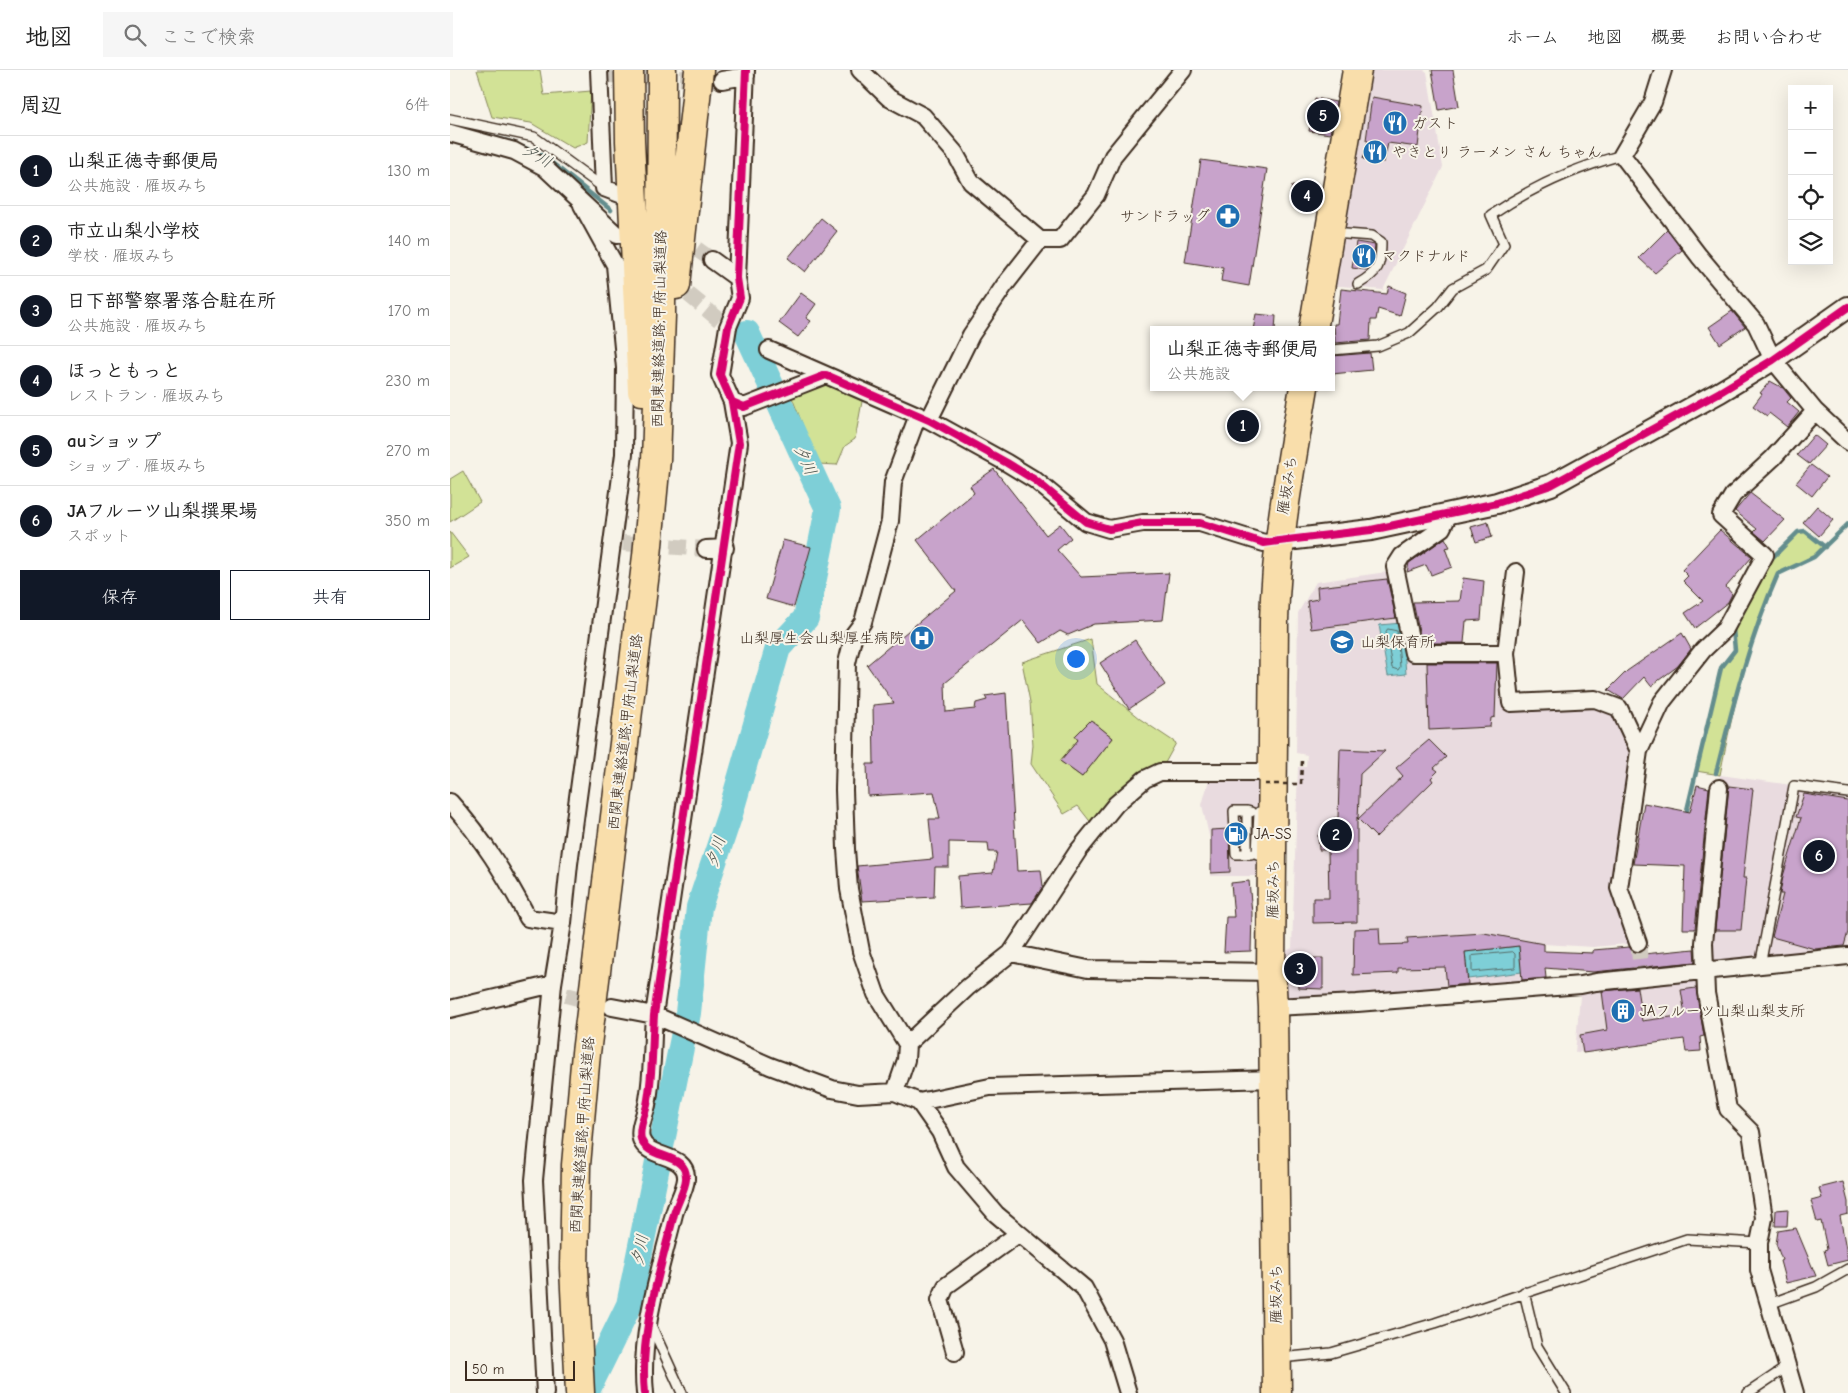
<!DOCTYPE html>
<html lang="ja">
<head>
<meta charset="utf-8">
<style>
  :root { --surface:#fff; --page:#f6f6f6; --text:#222; --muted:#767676; --line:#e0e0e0; --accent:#111827 }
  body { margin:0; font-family:"Comic Neue","Klee One",sans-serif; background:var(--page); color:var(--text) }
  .controls { position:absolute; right:15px; top:15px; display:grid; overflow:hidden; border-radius:0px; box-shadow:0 5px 20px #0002 }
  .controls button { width:45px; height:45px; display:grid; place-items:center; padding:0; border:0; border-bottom:1px solid var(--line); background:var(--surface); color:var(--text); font:25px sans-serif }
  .scale { position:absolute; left:15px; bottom:12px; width:110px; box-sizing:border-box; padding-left:5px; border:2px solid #3b2a1e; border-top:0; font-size:14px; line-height:18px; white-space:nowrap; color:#3b2a1e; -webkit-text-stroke:4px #f7f3e8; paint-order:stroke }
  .you { position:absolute; left:625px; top:588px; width:18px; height:18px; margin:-12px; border:4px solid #fff; border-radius:50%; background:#1a73e8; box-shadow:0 0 0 8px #1a73e833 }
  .badge { display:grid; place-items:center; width:32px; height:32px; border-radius:50%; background:var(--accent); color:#fff; font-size:16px; font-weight:700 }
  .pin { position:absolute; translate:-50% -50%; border:2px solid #fff; box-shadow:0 1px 5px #0006 }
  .popup { position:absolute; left:700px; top:256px; width:185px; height:65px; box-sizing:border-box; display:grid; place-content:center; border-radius:0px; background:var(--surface); filter:drop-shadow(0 1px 4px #0005); font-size:16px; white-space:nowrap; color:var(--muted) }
  .popup b { font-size:19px; color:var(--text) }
  .popup::after { content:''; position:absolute; left:50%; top:100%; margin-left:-10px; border:10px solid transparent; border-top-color:var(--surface) }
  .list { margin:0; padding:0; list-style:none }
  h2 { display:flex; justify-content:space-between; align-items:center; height:65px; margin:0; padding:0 20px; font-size:21px }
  h2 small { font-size:16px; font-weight:400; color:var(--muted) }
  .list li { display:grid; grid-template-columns:32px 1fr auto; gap:15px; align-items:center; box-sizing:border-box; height:70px; padding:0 20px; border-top:1px solid var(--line) }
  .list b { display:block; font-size:19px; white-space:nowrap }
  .list p { margin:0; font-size:16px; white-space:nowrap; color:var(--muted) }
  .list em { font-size:16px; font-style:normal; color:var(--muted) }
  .actions { display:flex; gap:10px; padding:15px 20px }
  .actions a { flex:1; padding:11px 0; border:1px solid var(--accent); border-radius:0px; text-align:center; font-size:18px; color:var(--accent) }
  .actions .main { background:var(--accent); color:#fff }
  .icon { flex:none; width:28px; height:28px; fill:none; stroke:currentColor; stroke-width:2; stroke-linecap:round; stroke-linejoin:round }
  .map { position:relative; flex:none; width:1398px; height:1323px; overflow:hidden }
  header { display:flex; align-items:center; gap:30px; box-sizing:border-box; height:70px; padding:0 25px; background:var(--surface); border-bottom:1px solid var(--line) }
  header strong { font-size:24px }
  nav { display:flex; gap:28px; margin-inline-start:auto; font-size:18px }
  .search { width:350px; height:45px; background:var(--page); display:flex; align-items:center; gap:12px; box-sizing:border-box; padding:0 18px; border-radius:0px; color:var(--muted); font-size:19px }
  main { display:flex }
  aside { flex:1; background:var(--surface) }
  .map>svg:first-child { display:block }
</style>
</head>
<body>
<header>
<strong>地図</strong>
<div class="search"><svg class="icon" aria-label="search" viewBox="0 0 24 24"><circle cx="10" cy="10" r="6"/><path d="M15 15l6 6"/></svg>ここで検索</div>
<nav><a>ホーム</a><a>地図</a><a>概要</a><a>お問い合わせ</a></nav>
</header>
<main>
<aside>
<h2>周辺<small>6件</small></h2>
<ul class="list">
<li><span class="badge">1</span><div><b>山梨正徳寺郵便局</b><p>公共施設 · 雁坂みち</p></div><em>130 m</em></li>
<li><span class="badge">2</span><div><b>市立山梨小学校</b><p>学校 · 雁坂みち</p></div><em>140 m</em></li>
<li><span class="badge">3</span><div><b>日下部警察署落合駐在所</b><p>公共施設 · 雁坂みち</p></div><em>170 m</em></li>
<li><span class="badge">4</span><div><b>ほっともっと</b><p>レストラン · 雁坂みち</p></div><em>230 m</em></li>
<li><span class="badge">5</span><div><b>auショップ</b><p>ショップ · 雁坂みち</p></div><em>270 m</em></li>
<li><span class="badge">6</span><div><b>JAフルーツ山梨撰果場</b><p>スポット</p></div><em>350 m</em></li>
</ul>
<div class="actions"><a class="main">保存</a><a>共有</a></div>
</aside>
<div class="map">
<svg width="1398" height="1323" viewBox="0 0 1398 1323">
  <rect width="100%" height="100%" fill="#f7f3e8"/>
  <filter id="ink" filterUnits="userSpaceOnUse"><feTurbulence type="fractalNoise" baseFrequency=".02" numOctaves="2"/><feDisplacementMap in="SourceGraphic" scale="10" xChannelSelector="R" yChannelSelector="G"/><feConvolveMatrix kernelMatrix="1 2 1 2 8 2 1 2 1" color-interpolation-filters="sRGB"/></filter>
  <g filter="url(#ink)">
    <path fill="#e9dbdf" d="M907,0H974L977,2L993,97L933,220L870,214Z
      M944,501L958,583H1056L1061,633L1169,638L1189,681L1169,818L1188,873L1143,877L1094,874L1096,910L997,916V926L823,937L822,888L842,878L848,697H856L857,685L846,683L848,543L866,512Z
      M823,702V806H761L760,770L752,735L760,706Z
      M1270,705L1398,723V879L1254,901L1264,965L1125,983L1131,915L1254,901Z"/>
    <path fill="#d2e296" stroke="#86865a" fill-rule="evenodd" d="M27,0H90L94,25L141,21L138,72L123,78L81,53L42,47Z
      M376,305L414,321L405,369L395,376L387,395L368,394L339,320Z
      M13,401L30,432L0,452V409Z
      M1355,461L1375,477L1364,487L1328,504C1299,570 1284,634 1270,705L1246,701L1271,598L1285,580L1283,559L1319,492L1348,462Z
      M0,462L19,487L0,498Z
      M641,569L647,614L690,649L726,673L710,702L646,759L628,736L614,744L581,694L583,675L580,632L572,592ZM641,650L663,668L632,707L610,691L628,670L625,666Z"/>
    <path fill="#7ecfd7" stroke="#638d8d" d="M952,553L956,604L938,606L929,555Z
      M1069,876L1072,902L1018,909L1015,882Z"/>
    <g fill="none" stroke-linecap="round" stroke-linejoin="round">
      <path stroke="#566c68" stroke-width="1" d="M938,559L947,561L950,597L948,600L942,598L936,562Z
        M1063,882L1065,884V898L1022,902V886Z"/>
      <path stroke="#638d8d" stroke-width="4.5" d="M35,65L64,73
        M73,77L92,85L161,140
        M1319,491L1348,462L1355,461L1375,477
        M1266,703C1283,635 1300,567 1328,504L1364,487L1398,454
        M1237,740L1271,598L1285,580L1283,559L1285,556"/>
      <path stroke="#7ecfd7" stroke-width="26" d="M136,1323L179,1235L238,943L249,837L280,744L328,578L356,548L378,439L297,263"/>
    </g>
    <path fill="#c8a3cb" stroke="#3b2a1e" d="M982,0H1003L1009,36L989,40Z
      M922,27L973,36L968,77L938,73L934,92L913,89L918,71L916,70Z
      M865,28L886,32L880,64L859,61Z
      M751,90L817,99L799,216L771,211L773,198L735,192Z
      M842,116L871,120L868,135L839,130Z
      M371,148L387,161L355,202L338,188Z
      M1217,160L1232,180L1205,203L1189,188Z
      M906,172L925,175L923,190L917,200L902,198Z
      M939,216L956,223L950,246L928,239L926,250H921L920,270L885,273L884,254H887L891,219L937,224Z
      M351,223L366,234L356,248L361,251L348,267L329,253Z
      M1282,241L1295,257L1270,274L1259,257Z
      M806,244L826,246L825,260H803Z
      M920,283L922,300L882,304V286Z
      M1320,311L1333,318L1341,328L1337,332L1349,342L1337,357L1319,343L1317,346L1303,336L1312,324L1310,323Z
      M1364,365L1376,375L1359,394L1347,385Z
      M1361,395L1377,407L1362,426L1346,413Z
      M544,399L596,465L610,454L621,468L607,480L631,507L719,503L713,550L644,554L618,565L610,561L591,573L573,550L495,613L496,642L525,639L526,633L537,630L535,626L556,623L567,801L591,800L593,816L582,833L510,838L508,806L543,803L547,782H539L538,773L499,772V797H485L484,827L412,831L407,796L483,789L479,749H490L484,722L418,726L417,694H424L423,635L444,633L417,595L506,521L467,470L524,423L520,416Z
      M1300,423L1335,450L1315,471L1304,462L1307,459L1285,441Z
      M1367,436L1383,450L1369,466L1353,452Z
      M1038,452L1042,467L1026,472L1021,457Z
      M1270,460L1302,487L1276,517L1282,524L1278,532L1245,558L1235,543L1253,531L1233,511L1238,506L1232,500Z
      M995,468L1000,477L995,478L1002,497L981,505L976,495L957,502L959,493Z
      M333,470L361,477L344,537L316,529Z
      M1013,508L1034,511L1031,550L1016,551L1014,573H976V571H971L963,532L1010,531Z
      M937,509L946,548L861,559L857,531L868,529L867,517Z
      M1232,563L1241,579L1228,596L1201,616L1194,607L1173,629L1158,620L1177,601Z
      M685,570L715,615L679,639L650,593Z
      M977,593H1047L1045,647L1041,648L1040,657L979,660Z
      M641,650L663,668L632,707L610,691L628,670L625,666Z
      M979,670L996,687L984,698L988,701L981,708L983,711L926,767L908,749L953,706L946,698Z
      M890,679L935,681L910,704L908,749L907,747V852L863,853V828H879L878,780H869L868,765H873V755H884V748H888Z
      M1247,715L1259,718L1245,859H1233L1235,796L1183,794L1194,733L1240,742Z
      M1279,716L1303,719L1293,808H1296L1291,860H1265Z
      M1354,724L1398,731V862L1394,876L1365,879L1322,867L1333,824H1330L1333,806L1351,748L1346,747Z
      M779,759L780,802L761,803V760Z
      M799,811L802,843L801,881L774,882L776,847H784L781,813Z
      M929,858L930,875L958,874L957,868L1034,863L1094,874V881L1143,883V880L1179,877L1186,883L1194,881V884L1244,879L1245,892L1143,902L1095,898L1096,908L1072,910L1069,876L1015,882L1018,914L997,916L995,897L948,898V903L903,905L904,859Z
      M847,888H873V919L849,918Z
      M1187,918L1192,951L1235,945L1231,920L1246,918L1254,966L1250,967L1251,981L1236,982L1234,969L1133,983L1130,965L1157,960L1152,921Z
      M1393,1112L1398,1132V1144L1390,1146L1398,1190L1378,1195L1374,1180L1377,1179L1371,1151L1367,1152L1361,1131L1372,1128L1369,1118Z
      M1338,1139L1337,1156H1325L1326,1140Z
      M1346,1158L1366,1206L1336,1213L1330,1191L1332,1190L1326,1174L1328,1161Z"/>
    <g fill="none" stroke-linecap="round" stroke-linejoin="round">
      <path stroke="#d1cbc0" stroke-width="16" stroke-dasharray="16 8" stroke-linecap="butt" d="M158,5L272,10
        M227,165L262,190
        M220,209L278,257
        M173,473L256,479
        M1188,873L1192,907
        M116,925L150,934"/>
      <defs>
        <path id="service" d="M0,49L84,67L154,118
          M883,163L922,166L931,172C931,195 929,202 908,214
          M882,280L928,276L959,263L988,237L1003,218L1036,200L1054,174L1041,145C1082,117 1124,98 1172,85
          M801,742L797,741V784H801
          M820,742H809L807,784H820
          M797,784H786L784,741H797
          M1310,896L1344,716L1398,723
          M1074,1222L1087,1276L1116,1323
          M1319,1234L1366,1217L1398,1199
          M201,1255L232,1323
          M830,1288L881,1283L985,1253L1237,1169L1309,1173
          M1298,1323L1337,1297"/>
        <path id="minor" d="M149,0L154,118L175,126
          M410,0L439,28L473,46L505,83L521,112L590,170
          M1213,0L1203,32L1172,85L1249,186L1306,254L1323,290L1365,341L1398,372
          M272,10L296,6
          M0,63L64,81L94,97L167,165
          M262,190L287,208
          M319,280L376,305
          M282,332L294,337L376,305L479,350L557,393L585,410L636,452L659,459L693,453H750L814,473L829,471
          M479,350L521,265L554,216L590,170H610L646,125L663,86L733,0
          M1000,442L992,458L952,486L945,497L963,583H1056
          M256,479L275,478
          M1066,502L1056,583L1061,633L1145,629L1169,638L1189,681L1212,632L1253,580L1275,559L1315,485L1271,445L1283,425L1323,388L1365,341
          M1269,718L1254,873L1256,923L1278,1039L1301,1062L1314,1148L1309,1173V1200L1345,1323
          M0,732C34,770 54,803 78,848L113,853
          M1188,873L1169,818L1189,681
          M561,883L638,899L821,902
          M162,937L204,945L320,996L382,1019L408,1024L445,1022L469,1032L490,1062L506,1097L546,1144L634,1218L662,1270L678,1323
          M823,937L907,933L1131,915L1146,912L1398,886
          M0,939L103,914
          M457,974L518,917L561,883L628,781L666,734L695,709L710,702H823
          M445,1022L456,990L457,974L426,924L411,881L399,819L396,779L394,720L397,593L404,564L413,552L440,451L443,412L468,345
          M469,1032L540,1017L824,1009
          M505,1282L490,1230L496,1216L568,1164
          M95,1323L84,1110L103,914L113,853L119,794L174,384L175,298L165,195L132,135
          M195,1323C189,1263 210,1202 224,1144C227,1133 235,1120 236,1109C238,1082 197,1090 191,1069C188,1058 195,1045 197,1035C203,1006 202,974 204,945L289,373L282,332L270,305L278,257L290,228L287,208L296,0"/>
        <path id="tertiary" d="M829,471L921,460L1047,433L1101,415L1270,322L1323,290L1398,237"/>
        <path id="trunk" d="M863,260L907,0
          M827,1323L823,937L821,902L824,551C826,472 841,395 854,317"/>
        <path id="motorway" d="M179,0L180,71L192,321
          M226,215L249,0
          M130,1323L124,1198L126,1095L136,983L197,486L206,390L211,245L212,0"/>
      </defs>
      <use href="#service" stroke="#3b2a1e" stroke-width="12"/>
      <use href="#minor" stroke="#3b2a1e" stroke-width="20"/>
      <use href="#tertiary" stroke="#3b2a1e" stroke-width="24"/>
      <use href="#trunk" stroke="#3b2a1e" stroke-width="31"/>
      <use href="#motorway" stroke="#3b2a1e" stroke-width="31"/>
      <path stroke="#3b2a1e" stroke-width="2.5" stroke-dasharray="5 4" stroke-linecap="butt" d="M851,714L852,691"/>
      <use href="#service" stroke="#f7f3e8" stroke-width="9"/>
      <use href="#minor" stroke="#f7f3e8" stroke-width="16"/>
      <use href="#tertiary" stroke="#f7f3e8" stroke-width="20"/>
      <use href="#trunk" stroke="#f9deab" stroke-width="28"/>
      <use href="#motorway" stroke="#f9deab" stroke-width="28"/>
      <path stroke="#3b2a1e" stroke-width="2.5" stroke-dasharray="5 4" stroke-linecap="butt" d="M815,714H851"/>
      <defs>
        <path id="cycleway" d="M282,332L294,337L376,305L479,350L557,393L585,410L636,452L659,459L693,453H750L814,473L829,471L921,460L1047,433L1101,415L1270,322L1323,290L1398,237
          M195,1323C189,1263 210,1202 224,1144C227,1133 235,1120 236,1109C238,1082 197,1090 191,1069C188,1058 195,1045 197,1035C203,1006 202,974 204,945L289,373L282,332L270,305L278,257L290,228L287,208L296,0"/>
      </defs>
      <use href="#cycleway" stroke="#f7f3e8" stroke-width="11"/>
      <use href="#cycleway" stroke="#d6006c" stroke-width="8"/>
    </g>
  </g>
  <defs>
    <symbol id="restaurant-disc" viewBox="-11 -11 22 22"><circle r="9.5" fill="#1f6fb2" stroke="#f7f3e8"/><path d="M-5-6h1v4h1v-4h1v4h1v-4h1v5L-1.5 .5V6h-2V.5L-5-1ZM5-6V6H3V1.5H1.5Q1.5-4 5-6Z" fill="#fff"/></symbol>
    <symbol id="pharmacy-disc" viewBox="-11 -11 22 22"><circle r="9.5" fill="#1f6fb2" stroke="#f7f3e8"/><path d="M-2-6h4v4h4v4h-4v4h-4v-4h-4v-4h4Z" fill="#fff"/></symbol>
    <symbol id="hospital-disc" viewBox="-11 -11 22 22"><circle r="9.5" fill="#1f6fb2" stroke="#f7f3e8"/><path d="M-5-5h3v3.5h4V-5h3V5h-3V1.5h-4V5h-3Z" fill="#fff"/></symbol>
    <symbol id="school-disc" viewBox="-11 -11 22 22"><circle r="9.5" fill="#1f6fb2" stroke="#f7f3e8"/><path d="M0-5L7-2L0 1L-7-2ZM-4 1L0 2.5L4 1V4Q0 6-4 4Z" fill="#fff"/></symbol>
    <symbol id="fuel-disc" viewBox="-11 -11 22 22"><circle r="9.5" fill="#1f6fb2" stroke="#f7f3e8"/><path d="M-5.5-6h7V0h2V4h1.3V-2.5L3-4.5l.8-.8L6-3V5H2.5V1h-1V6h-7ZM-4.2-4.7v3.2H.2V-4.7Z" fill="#fff"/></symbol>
    <symbol id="building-disc" viewBox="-11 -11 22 22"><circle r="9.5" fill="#1f6fb2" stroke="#f7f3e8"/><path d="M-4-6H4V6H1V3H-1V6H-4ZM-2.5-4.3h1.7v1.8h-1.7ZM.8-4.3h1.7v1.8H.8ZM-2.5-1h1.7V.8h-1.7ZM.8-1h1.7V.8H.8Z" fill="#fff"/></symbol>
  </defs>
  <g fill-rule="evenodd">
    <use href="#restaurant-disc" x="931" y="39" width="28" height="28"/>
    <use href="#restaurant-disc" x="911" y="68" width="28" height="28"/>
    <use href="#pharmacy-disc" x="764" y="132" width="28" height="28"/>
    <use href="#restaurant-disc" x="900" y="172" width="28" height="28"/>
    <use href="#hospital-disc" x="458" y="554" width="28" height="28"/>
    <use href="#school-disc" x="878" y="558" width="28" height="28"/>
    <use href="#fuel-disc" x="772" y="750" width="28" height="28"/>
    <use href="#building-disc" x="1159" y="927" width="28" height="28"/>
  </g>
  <g text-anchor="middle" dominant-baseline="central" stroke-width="4" stroke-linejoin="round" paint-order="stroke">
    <g font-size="15" fill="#3b2a1e" stroke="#f7f3e8" text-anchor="start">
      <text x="962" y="53">ガスト</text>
      <text x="942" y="82">やきとり ラーメン さん ちゃん</text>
      <text x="760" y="146" text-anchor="end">サンドラッグ</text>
      <text x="932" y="186">マクドナルド</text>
      <text x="454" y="568" text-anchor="end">山梨厚生会山梨厚生病院</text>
      <text x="910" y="572">山梨保育所</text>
      <text x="804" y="764">JA-SS</text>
      <text x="1190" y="941">JAフルーツ山梨山梨支所</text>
    </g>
    <g font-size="15" fill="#3b2a1e" stroke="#f7f3e8">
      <text transform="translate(209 259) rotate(-89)">西関東連絡道路;甲府山梨道路</text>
      <text transform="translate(837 415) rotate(-81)">雁坂みち</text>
      <text transform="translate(175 662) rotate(-83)">西関東連絡道路;甲府山梨道路</text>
      <text transform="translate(823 819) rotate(-89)">雁坂みち</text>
      <text transform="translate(132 1065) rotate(-86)">西関東連絡道路;甲府山梨道路</text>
      <text transform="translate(826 1224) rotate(-90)">雁坂みち</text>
    </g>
    <g font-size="16" font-style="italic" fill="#4c534c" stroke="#f7f3e8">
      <text transform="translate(87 86) rotate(30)">夕川</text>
      <text transform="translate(355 390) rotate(66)">夕川</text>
      <text transform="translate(266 782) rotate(-73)">夕川</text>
      <text transform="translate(190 1180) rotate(-79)">夕川</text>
    </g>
  </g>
</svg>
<div class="controls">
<button>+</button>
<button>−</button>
<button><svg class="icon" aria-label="locate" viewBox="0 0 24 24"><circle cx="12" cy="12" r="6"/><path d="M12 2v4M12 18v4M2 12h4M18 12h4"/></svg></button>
<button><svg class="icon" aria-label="layers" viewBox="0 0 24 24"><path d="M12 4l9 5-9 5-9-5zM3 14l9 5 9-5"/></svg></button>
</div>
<div class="scale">50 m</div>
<div class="you"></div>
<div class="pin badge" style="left:793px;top:356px">1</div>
<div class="popup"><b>山梨正徳寺郵便局</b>公共施設</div>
<div class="pin badge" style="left:886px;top:765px">2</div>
<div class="pin badge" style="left:850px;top:899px">3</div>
<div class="pin badge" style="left:857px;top:126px">4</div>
<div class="pin badge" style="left:873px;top:46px">5</div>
<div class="pin badge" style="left:1369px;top:786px">6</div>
</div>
</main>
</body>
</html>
